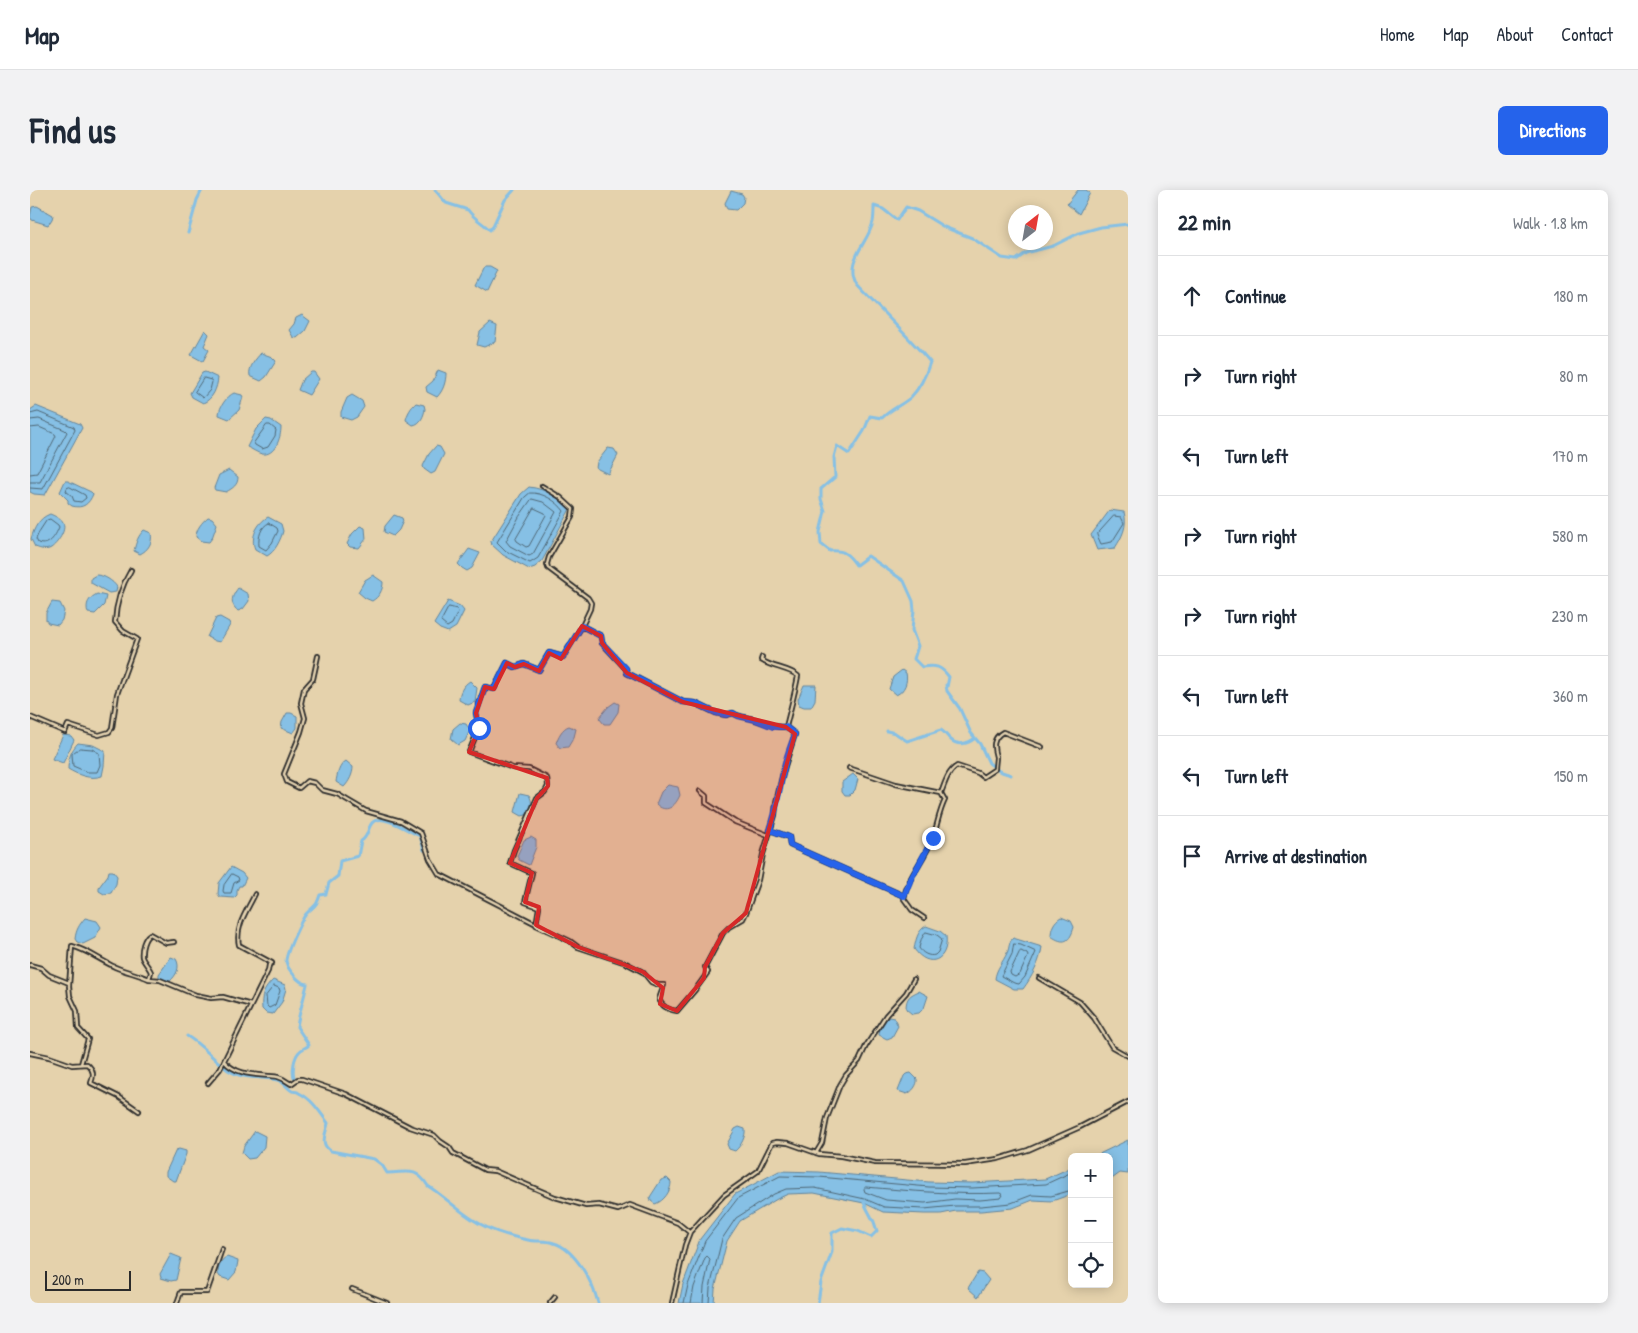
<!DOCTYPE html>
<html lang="en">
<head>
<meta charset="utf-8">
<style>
  :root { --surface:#fff; --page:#f2f2f3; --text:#1f2937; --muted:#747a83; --line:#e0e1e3; --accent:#2563eb }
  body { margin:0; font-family:"Patrick Hand",sans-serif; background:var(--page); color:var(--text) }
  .controls { position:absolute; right:15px; bottom:15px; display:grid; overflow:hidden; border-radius:8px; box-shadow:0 2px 12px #0003 }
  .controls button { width:45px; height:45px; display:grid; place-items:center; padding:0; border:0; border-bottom:1px solid var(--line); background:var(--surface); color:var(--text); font:25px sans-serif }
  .compass { position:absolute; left:978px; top:15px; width:45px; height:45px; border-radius:50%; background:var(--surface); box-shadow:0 2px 12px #0003; rotate:31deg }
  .scale { position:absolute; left:15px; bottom:12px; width:86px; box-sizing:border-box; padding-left:5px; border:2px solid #2b2b2b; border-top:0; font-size:14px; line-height:18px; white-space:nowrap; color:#2b2b2b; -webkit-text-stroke:4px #e5d3b0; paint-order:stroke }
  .stop { position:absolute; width:15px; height:15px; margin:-11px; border:4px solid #2563eb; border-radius:50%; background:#fff }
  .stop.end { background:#2563eb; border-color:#fff; box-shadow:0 1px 5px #0008 }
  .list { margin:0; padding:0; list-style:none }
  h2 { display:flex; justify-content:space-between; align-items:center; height:65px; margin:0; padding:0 20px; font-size:21px }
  h2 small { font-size:16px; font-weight:400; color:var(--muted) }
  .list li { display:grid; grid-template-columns:32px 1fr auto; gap:15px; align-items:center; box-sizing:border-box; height:80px; padding:0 20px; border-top:1px solid var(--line) }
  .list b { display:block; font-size:19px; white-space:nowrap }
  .list em { font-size:16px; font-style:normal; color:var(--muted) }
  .icon { flex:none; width:28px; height:28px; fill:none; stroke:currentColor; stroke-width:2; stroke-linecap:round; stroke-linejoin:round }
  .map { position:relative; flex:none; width:1098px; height:1113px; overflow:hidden; border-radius:8px }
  header { display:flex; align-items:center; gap:30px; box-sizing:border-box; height:70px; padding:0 25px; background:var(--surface); border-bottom:1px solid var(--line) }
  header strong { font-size:24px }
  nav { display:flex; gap:28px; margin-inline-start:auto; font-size:18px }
  .intro { display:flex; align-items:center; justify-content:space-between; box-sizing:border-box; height:120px; padding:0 30px }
  h1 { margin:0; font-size:35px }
  .button { padding:12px 22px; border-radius:8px; background:var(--accent); color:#fff; font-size:18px; font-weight:700 }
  main { display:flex; gap:30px; padding:0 30px }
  aside { flex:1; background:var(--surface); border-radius:8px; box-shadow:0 2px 12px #0003 }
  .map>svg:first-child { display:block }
</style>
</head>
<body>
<header>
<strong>Map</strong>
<nav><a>Home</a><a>Map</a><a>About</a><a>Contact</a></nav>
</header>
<div class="intro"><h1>Find us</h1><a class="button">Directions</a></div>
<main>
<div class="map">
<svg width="1098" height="1113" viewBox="0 0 1098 1113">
  <rect width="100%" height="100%" fill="#e5d2ac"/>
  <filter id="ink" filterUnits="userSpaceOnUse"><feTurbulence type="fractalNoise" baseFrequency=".02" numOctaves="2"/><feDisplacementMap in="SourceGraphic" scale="10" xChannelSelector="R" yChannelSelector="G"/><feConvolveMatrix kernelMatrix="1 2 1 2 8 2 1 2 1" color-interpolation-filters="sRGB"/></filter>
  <g filter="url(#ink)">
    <path fill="#86c0e5" stroke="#62849b" d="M1048,0H1056L1060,3L1049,24L1037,14Z
      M701,1L712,4L714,7L713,13L706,20L697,19L695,13Z
      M7,16L23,25L22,29L18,35L2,30L0,27L2,17Z
      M454,77H460L467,81L457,102L445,95Z
      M272,125L280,131L275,141L267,148L263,147L259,140L264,134L266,128Z
      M460,133L467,136L465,152L454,157L447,155L450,142Z
      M175,140L179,144L174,156L179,160L173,171H172L161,165Z
      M231,163L242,167L246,171L236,187L231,191L220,186C218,177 226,169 231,163Z
      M408,180L416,183C416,192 413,201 407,207L397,202L396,197L403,191Z
      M175,182L188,188C187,198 183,209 173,213L162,207L160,203L172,183Z
      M281,182H284L289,189L279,205L268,200L272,190Z
      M204,203L212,205L213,207L209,220L199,229L189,225C189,217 197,206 204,203Z
      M322,205L332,211L334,217L327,227L321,230L311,227V222L317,208Z
      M386,213L394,215L395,219C394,225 391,234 383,235L376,230C377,224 381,217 386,213Z
      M6,216L50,234L52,238L15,305L4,304L0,302V220Z
      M236,229L241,230L251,237C251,248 245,266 232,264C227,263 222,259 217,257L226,239Z
      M406,256L410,257L414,264L405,282L401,284L394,279L393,276L399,264Z
      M578,258L584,259L588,265L578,284L566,278L567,272Z
      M199,280L208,287C208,295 203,298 196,302L185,300L184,298L189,285Z
      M35,291H38L61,302L63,304C59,314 53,319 42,316L38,313V310L30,302Z
      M499,297C516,299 529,307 540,319L512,371L505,377L499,379L473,365L460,353L491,304Z
      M1080,320L1094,322C1098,336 1092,347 1085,358L1067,360L1061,345Z
      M20,324C25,326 31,329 33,333C37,340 27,354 21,358C16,361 11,359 5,357L1,349C4,338 9,328 20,324Z
      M364,325L372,328L373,331L369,340L363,346L354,342L355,336Z
      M178,327L182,328L187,334L182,348L179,352L171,351L166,347C166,339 172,332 178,327Z
      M238,327L251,334L253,341C251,349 245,362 237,366L225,359C220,348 227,333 238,327Z
      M330,336L335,338L336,349L329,358L320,357L317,354L322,344Z
      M114,340L121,343C123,353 118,360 110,364L104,361C106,352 108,346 114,340Z
      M439,359L450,363L442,378L437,381L432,378L428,374Z
      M66,385C74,385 83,391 87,397L86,402L79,403L61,393V388Z
      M343,385L353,392C353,400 349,407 342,411L335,408L328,402L335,390Z
      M208,398L218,404L219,411L213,419L208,421C199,413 202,406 208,398Z
      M67,404L76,406L74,415L65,424L58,423C55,414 59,408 67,404Z
      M418,411L430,416L434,421L426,437L418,442L410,439L404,434Z
      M22,412L30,413L34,421L32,430L28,435L18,433L16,430V423Z
      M190,427L199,432L200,435L190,452L185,451L177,447L186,428Z
      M872,480L876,483C878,491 875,501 866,505L859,499L863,487Z
      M440,491L447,498L445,512L438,515L429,510C429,503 433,495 440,491Z
      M774,495H786L785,510L781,517H774L769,515L768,509Z
      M585,512L589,514L588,522L580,534H574L569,528L578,517Z
      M257,523H261L267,526V538L263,543L251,538L252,532Z
      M430,533L436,534L440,540L435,551L428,555L421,549L423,539Z
      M539,536L546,539L544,547L538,557L530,558L526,553C528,547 532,538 539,536Z
      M33,545L41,546L44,550L33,573L22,569Z
      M48,553L63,555L75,561L74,576L72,586C60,590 48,585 38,579C38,569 41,560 48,553Z
      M316,571L323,577C323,584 319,592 314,597L306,592C307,585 309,575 316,571Z
      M823,584L828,589L825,600L820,605H815L812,601V592Z
      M638,595L648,597L650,605C645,617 636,624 626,614L631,602Z
      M490,603L499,605C503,612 502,619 496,625L492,626L485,622Z
      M501,647L506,650V657L499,675L489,670L487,666L494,650Z
      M201,677L212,683L216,688L212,696H209L207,700V705L204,708L190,707L188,704L189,693Z
      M79,681H83L87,686L86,694L81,703L74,704L69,701V697L78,685Z
      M1031,727L1041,731L1044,737C1040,752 1034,755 1021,746C1021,738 1024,731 1031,727Z
      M55,728L67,731L71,737L65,748L53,754L47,752L45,749C46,740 49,735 55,728Z
      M896,736L910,741L916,746C919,770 899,780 884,759C886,750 887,741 896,736Z
      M983,748L1012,757C1010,772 1002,787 993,799H984L965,789C966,779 973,772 977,763C980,757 978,753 983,748Z
      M141,767L146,769C151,777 146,786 140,791L129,788V784Z
      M243,790L255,795L256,799L252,812L243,824L236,823L232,819C231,806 233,800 243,790Z
      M889,801L898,806L894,818L889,823L882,824L876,819C876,807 880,805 889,801Z
      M859,827L864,828L868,836L862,847L857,849L849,845C849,838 854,831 859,827Z
      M881,883L887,889C888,895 882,902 877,904L868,901L874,886L876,884Z
      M709,937L715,939C716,946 711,956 705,961L699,959L697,954L705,939Z
      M225,941L235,946L234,957L225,968L218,969L212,963L214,956Z
      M1098,950V984L1090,983L1079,991V967H1063Z
      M149,959L156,961V964L146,991H143L136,986V982L146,960Z
      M1042,977V1004L1022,1011L1003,1010L983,1018L951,1021H926L911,1024H894L853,1022L834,1013L784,1003L758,1004L747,1009L710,1031L697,1051L685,1099L684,1113H649L653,1094L670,1049L705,1004L749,981L789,982L899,992L942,993L1015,989Z
      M637,988L641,992C641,1001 634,1011 625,1014L621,1011L620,1007L631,990Z
      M141,1064L151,1068L146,1090L141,1091L131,1088L130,1084Z
      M197,1067L208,1071L206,1082L199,1090L190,1087L188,1084C188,1078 190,1069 197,1067Z
      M948,1082L953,1083L959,1090L948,1107L938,1098Z"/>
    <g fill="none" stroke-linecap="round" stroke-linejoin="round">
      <path stroke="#4f6775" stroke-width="1" d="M174,188L181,190L182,192L180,200L173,208L165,202Z
        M0,224L8,222L44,237L45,240L13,299L0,298
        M0,230L9,229L35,240L37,242L10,292H0
        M237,235H240L246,240L245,246L238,257L232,259L225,255L224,253Z
        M0,238L9,237L25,244L26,246L7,283L0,284
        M40,297L55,305L56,308L51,312L44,311L42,306L36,301L37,298Z
        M500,303C512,302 527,311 534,321L508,368L500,373L476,361L467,352L494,308Z
        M502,309L513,312L526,322L503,364L499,366L480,356L476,351L489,327Z
        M504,318L515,323L516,325L499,356L496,357L487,351L486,349Z
        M1084,326L1091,327L1094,333L1082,352L1071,354L1067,345Z
        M17,330L20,329L28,335L29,337C25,347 19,357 8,353L6,349L9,342Z
        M239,333L247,338L248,341L242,353L236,360L229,356C228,347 231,336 239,333Z
        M419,417L427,419L428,422L422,434L417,437L411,432Z
        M50,558L62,559L69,563L70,575L67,582H57L43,576L42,564Z
        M202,684L208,687L209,690L204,693L201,703H194L193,701L194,695Z
        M896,742L907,745L912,749L908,762L905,765C899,767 892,763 889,758L891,750Z
        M984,754L991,755L1006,762L995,787L989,794L984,793L971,786L982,764Z
        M991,761L997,764L998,766L990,784L985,787L981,785L980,782L989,763Z
        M244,796L249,798L250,801L245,815L239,818L237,816L236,806Z
        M836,997C881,1001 925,1005 970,1003L973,1005L971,1008L950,1010L925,1009L895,1013L856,1010L835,1002L834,999Z
        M654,1113L658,1095L675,1051L708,1008L750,986L789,987L899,997L942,998L1016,994L1042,982
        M661,1113L664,1097L675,1068L677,1066L680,1069L674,1097L673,1113
        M679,1113L680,1098L692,1049L706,1028L744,1004L756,999L785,998L835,1009L854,1017L894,1019L925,1016H951L981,1013L1002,1005L1021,1006L1042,1000"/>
      <path stroke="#86c0e5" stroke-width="3" d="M405,0L416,13L438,20C444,29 452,32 460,40L463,36L475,10L484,0
        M158,43L167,10L172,0
        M916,495L917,501L930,519L941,543L950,554L959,573L969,581L981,585
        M917,497L919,487C911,476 906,475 892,477L884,469L888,456L882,440L884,420L883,411L874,391L838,366L826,375C818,364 814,360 800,361L791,354L790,342L795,321L791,309V299L805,287L804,267L807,256L819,264L834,241L840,226L852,228C861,219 872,215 881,207C891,197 896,185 900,172C877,145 851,121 827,95C813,71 838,54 843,32C844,27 844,21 844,16L853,19L867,30L876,17L888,21L914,37L942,48L972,68L986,70L996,63L1023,56L1049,43L1071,37L1098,34
        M857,541L865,543L877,551L911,540C916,543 917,547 921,550C928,556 938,554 945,548
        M157,846C172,855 183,869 198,880C213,890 231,886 247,890C254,891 256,898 262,901C264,902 267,901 269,903C282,909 290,922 298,933C296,944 289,954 301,961L344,969L352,975L357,983C377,983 385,976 398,996C417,1008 433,1026 454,1036C467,1043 483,1047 498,1050C506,1052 516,1050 524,1053C545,1059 563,1093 568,1113
        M264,887C262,881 264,867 269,862C271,859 276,858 279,855L267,837C269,822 274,809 277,794C271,793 267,789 264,785C260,781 257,777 256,771C256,763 271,730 276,724C284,715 286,718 290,705L296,704L299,693L308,686L310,671L328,666L331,651C339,647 337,637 343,632C353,623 379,642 390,646L394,660
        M788,1113L791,1092L802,1062V1043L812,1038L828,1041L841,1047L847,1041L844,1032L834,1013"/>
      <defs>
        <path id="street" d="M512,296L530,307L543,319L542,327L519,367L517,374L518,378L558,408L561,413L560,419L552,436L571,446L572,453L596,479L597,483L653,512L665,513L686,523L696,525L703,523C709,527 716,527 723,529C738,533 738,537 756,537C760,520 765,503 768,486C759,478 743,478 731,470L732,467
          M552,436L533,467L519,463L509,480L494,474L485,477L477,473L464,499L455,497L446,523L449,538L439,562L483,578L499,579L517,588L518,596L515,602L507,608L484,660L480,673L502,683L495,712L509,717L506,735L540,751L548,757L596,773L613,782L621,792L628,795H634L629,809C632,817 639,820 647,821L665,800L678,782L675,777L693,743L699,737L713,729L716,723L728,690L733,664L745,625L746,612L754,579L765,544L756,537
          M288,466L283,489L274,499L271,513L275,528L271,542L254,584L257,592L269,598L277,591L285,593L292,600L307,604L336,621L371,631L391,643L400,669L409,684L506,734
          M0,527L35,542L38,535L69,545L79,542L82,538L87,504L107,449L93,441L85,432C86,414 92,395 101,380
          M819,578L866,594L911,603C915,593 918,581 927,576L948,583L953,587L965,579C965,575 966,570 966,567C963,557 962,548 973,542L1012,557
          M670,601L676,606V613L705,632L738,645
          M740,640L759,647L760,655L874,706
          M894,728L882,720L874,709C877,688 893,671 901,652C907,639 908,624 915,610L911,603
          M144,752L136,753L120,744C114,748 111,759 112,767C113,771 119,777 121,782L119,789L130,790L166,805L181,808L193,807L221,815
          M0,775L11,778L19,785L39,793
          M1009,788L1050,812L1064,828L1082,857L1098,866
          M0,863L19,867L42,875L57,874C64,880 64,885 61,893L89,907L109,921
          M194,871C208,887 229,884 248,887L253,889L261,894L268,889H272L316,904L380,937L404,945L410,951L419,957L423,963L455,980L465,981L525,1007L556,1016L569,1015L588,1020L600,1015L648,1033L659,1042
          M51,874L58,849L48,838L47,821L40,806L39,796L42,756C57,760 70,770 85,777C96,782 108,784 119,789
          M178,893L190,879L238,781L239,775L242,773L209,755C205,736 217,721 225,704
          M786,963L792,953L797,928L810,895L816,885L829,871L836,856L856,825L876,803L884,789
          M322,1099L357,1113
          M147,1113L151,1102H177L192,1059
          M520,1113L525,1107
          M642,1113L655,1055L660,1042L694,1005L728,981L742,953L747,952L758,953L789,964L811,966L845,973L935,974L968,969L998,960L1050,937L1098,912"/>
      </defs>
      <use href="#street" stroke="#2b2b2b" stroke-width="6"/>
      <use href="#street" stroke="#e5d3b0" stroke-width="2.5"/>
    </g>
  </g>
  <g fill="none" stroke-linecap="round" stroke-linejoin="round" filter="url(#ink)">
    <path stroke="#2563eb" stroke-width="6" d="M449,538L446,523L455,497L464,499L477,473L485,477L494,474L509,480L519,463L533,467L552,436L571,446L572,453L596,478L597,483L653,512L665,513L686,523L696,525L703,523L708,526L726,530L743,537H756L765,544C761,555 756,566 754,578C749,599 747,620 740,640L759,647L760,655L874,706L881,689L903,648"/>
  </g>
  <path fill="#d62828" fill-opacity="0.2" stroke="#d62828" stroke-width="4" stroke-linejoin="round" d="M552,436L571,446L572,453L597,483L653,512L756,537L765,544L716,723L693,743L675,777L674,788L647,821L630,814L633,798L613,782L548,757L506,735L509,717L495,712L502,683L480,673L507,608L518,596L517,588L439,562L449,538L446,523L455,497L464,499L477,473L485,477L494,474L509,481L519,463L531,469Z"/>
</svg>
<div class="controls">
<button>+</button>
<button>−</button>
<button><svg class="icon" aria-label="locate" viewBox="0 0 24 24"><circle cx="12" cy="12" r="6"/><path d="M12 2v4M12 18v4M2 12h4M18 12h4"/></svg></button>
</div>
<svg class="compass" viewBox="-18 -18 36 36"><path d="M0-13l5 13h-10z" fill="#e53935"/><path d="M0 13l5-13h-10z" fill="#747a83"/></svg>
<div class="scale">200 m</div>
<div class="stop" style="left:449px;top:538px"></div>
<div class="stop end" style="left:903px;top:648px"></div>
</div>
<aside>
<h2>22 min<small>Walk · 1.8 km</small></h2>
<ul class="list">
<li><svg class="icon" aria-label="ahead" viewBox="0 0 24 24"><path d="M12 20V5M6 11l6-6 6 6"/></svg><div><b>Continue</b></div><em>180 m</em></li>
<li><svg class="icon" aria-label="right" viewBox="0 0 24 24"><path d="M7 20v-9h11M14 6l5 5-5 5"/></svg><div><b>Turn right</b></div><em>80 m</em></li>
<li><svg class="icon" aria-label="left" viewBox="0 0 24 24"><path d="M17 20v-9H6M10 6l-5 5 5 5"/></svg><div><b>Turn left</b></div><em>170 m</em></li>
<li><svg class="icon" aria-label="right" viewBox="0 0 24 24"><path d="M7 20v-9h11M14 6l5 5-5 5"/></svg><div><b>Turn right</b></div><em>580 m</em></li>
<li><svg class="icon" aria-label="right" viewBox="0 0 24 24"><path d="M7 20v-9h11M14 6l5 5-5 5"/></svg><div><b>Turn right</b></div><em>230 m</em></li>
<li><svg class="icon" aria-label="left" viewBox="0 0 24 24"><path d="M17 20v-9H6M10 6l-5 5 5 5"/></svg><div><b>Turn left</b></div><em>360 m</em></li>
<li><svg class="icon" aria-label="left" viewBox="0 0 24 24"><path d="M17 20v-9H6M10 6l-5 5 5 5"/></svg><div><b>Turn left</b></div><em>150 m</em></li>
<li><svg class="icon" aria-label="arrive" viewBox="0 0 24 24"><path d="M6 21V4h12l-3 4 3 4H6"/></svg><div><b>Arrive at destination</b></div></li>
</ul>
</aside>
</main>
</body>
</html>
